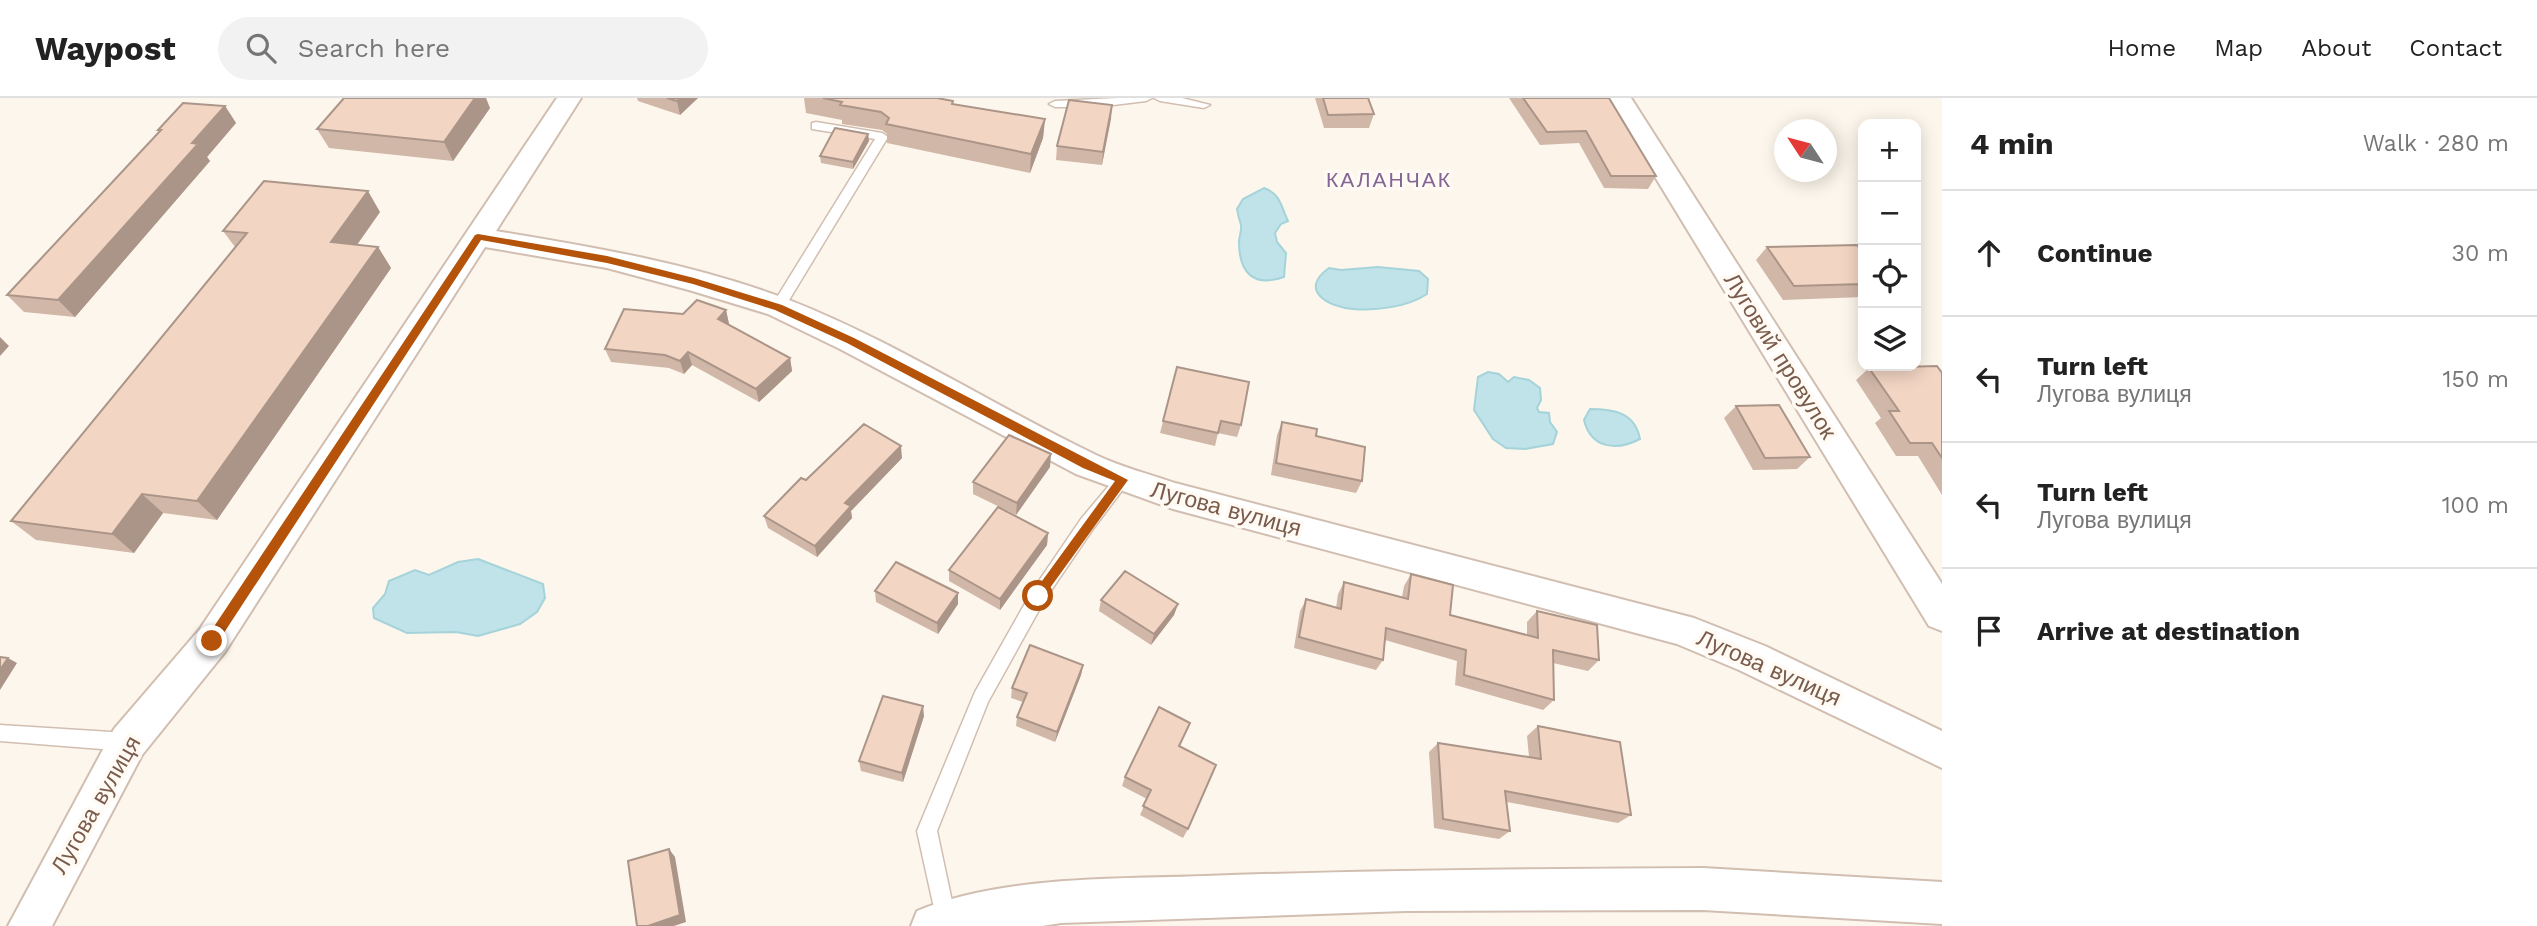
<!DOCTYPE html>
<html lang="en">
<head>
<meta charset="utf-8">
<style>
  :root { --surface:#fff; --page:#f2f2f2; --text:#222; --muted:#767676; --line:#e0e0e0 }
  body { margin:0; font-family:"Work Sans",sans-serif; background:var(--page); color:var(--text) }
  .controls { position:absolute; right:21px; top:21px; display:grid; overflow:hidden; border-radius:14px; box-shadow:0 4px 18px #0003 }
  .controls button { width:63px; height:63px; display:grid; place-items:center; padding:0; border:0; border-bottom:2px solid var(--line); background:var(--surface); color:var(--text); font:35px sans-serif }
  .compass { position:absolute; left:1774px; top:21px; width:63px; height:63px; border-radius:50%; background:var(--surface); box-shadow:0 4px 18px #0003; rotate:306deg }
  .stop { position:absolute; width:21px; height:21px; margin:-16px; border:5px solid #b45309; border-radius:50%; background:#fff }
  .stop.end { background:#b45309; border-color:#fff; box-shadow:0 2px 7px #0008 }
  .list { margin:0; padding:0; list-style:none }
  h2 { display:flex; justify-content:space-between; align-items:center; height:91px; margin:0; padding:0 28px; font-size:30px }
  h2 small { font-size:23px; font-weight:400; color:var(--muted) }
  .list li { display:grid; grid-template-columns:46px 1fr auto; gap:21px; align-items:center; box-sizing:border-box; height:126px; padding:0 28px; border-top:2px solid var(--line) }
  .list b { display:block; font-size:26px; white-space:nowrap }
  .list p { margin:0; font-size:23px; white-space:nowrap; color:var(--muted) }
  .list em { font-size:23px; font-style:normal; color:var(--muted) }
  .icon { flex:none; width:38px; height:38px; fill:none; stroke:currentColor; stroke-width:2; stroke-linecap:round; stroke-linejoin:round }
  .map { position:relative; flex:none; width:1942px; height:828px; overflow:hidden }
  header { display:flex; align-items:center; gap:42px; box-sizing:border-box; height:98px; padding:0 35px; background:var(--surface); border-bottom:2px solid var(--line) }
  header strong { font-size:33px }
  nav { display:flex; gap:38px; margin-inline-start:auto; font-size:24px }
  .search { width:490px; height:63px; background:var(--page); display:flex; align-items:center; gap:18px; box-sizing:border-box; padding:0 24px; border-radius:38px; color:var(--muted); font-size:26px }
  main { display:flex }
  aside { flex:1; background:var(--surface) }
  .map>svg:first-child { display:block }
</style>
</head>
<body>
<header>
<strong>Waypost</strong>
<div class="search"><svg class="icon" aria-label="search" viewBox="0 0 24 24"><circle cx="10" cy="10" r="6"/><path d="M15 15l6 6"/></svg>Search here</div>
<nav><a>Home</a><a>Map</a><a>About</a><a>Contact</a></nav>
</header>
<main>
<div class="map">
<svg width="1942" height="828" viewBox="0 0 1942 828">
  <rect width="100%" height="100%" fill="#fdf6ec"/>
  <path fill="#bfe3e8" stroke="#a5d3da" stroke-width="2" d="M1264,90C1281,96 1281,109 1288,123L1281,126L1275,135L1277,144L1286,155L1284,179C1253,190 1239,174 1239,144C1239,138 1242,133 1241,127C1239,121 1238,117 1237,111L1243,101Z
    M1378,169L1419,173L1428,181L1427,196C1408,209 1375,213 1353,211C1328,209 1298,192 1329,170L1341,172Z
    M1488,274L1499,276L1508,284L1514,279L1529,282L1540,290L1541,302L1537,310L1539,314L1549,315L1550,324L1557,334L1553,346L1525,351L1506,350L1493,341L1474,312L1478,279Z
    M1590,311C1613,311 1635,314 1640,341C1617,353 1591,351 1584,322Z
    M478,461L543,486L545,500L537,514L520,526L478,538L456,534L407,535L374,520L373,510L385,496L389,483L415,472L429,477L458,464Z"/>
  <g fill="none" stroke-linecap="round" stroke-linejoin="round">
    <defs>
      <path id="lane" d="M1118,0H1152L1146,3L1097,9H1055L1049,6L1055,3Z
        M1154,0H1182L1210,7L1204,10L1160,3Z
        M816,24L882,35L888,39L783,212L778,214L771,209L875,41L812,31V25Z
        M1122,376L1127,378L1130,382L1127,386L1093,431L1044,503L988,604L937,733L956,822L954,828H938L917,733L975,594L1032,493L1081,421L1117,378Z
        M0,627L127,635L133,638L136,644L133,650L127,653L0,643Z"/>
      <path id="street" d="M557,0H581L496,133C594,149 695,166 789,202C894,243 994,308 1096,357C1121,369 1149,376 1175,385L1694,520L1765,548L1942,633V670L1739,572L1677,546L1173,411L1076,376L840,251L768,216L689,192L607,170L485,149L225,554L142,657L52,828H8L114,631L199,532Z
        M1607,0H1631L1942,486V533L1929,528Z
        M1703,770L1942,784V826L1703,812L1405,813L1061,825L1042,828H911L917,813C999,778 1116,781 1205,778C1371,772 1537,771 1703,770Z"/>
    </defs>
    <use href="#lane" stroke="#d1beb0" stroke-width="3"/>
    <use href="#street" stroke="#d1beb0" stroke-width="4"/>
    <use href="#lane" fill="#fff" fill-rule="evenodd"/>
    <use href="#street" fill="#fff" fill-rule="evenodd"/>
  </g>
  <path fill="#d1b7a8" d="M637,0H698L680,17L638,3Z
    M804,0H937L953,3V6L1045,21L1043,40L1030,75L887,45V36L882,32L842,26V22L806,15Z
    M1315,0H1368L1374,16L1369,30H1324Z
    M1509,0H1609L1656,78L1648,91L1604,90L1579,45L1540,47Z
    M1112,7L1102,67L1056,62L1057,48Z
    M225,8L236,25L207,59L210,63L75,219L24,214L7,197L159,34L158,32Z
    M490,10L453,63L329,50L317,31Z
    M868,36L869,43L853,71L821,65L820,58Z
    M380,114L357,147L378,149L391,170L217,422L163,415L134,455L36,442L11,423L235,149L223,133Z
    M1767,149L1863,155V199L1783,202L1756,162Z
    M726,212L729,226L728,227L790,260L792,273L759,304L692,267L684,276L669,270L611,264L605,251L683,216Z
    M1177,269L1241,327L1237,339L1218,335L1215,348L1160,335Z
    M1869,270L1942,275V397L1918,358H1896L1875,325L1881,320L1856,282Z
    M1736,308L1810,359L1797,371L1753,372L1724,320Z
    M1282,324L1316,338L1362,383L1356,395L1271,377L1277,337Z
    M902,360L851,413L852,420L817,459L768,430L764,418L806,382Z
    M1050,369L1016,417L973,396V384Z
    M1048,435L1047,447L1000,512L949,483V472Z
    M1411,476L1450,517L1527,537V524L1537,513L1599,562L1588,573L1553,565L1554,602L1543,612L1455,587L1457,563L1385,542L1383,562L1376,572L1294,550L1300,513L1306,502L1336,510L1338,496L1344,484L1402,499L1404,488Z
    M875,493L958,506L938,536L876,504Z
    M1101,502L1178,506L1174,517L1151,547L1099,513Z
    M1083,567L1081,577L1055,644L1016,628L1017,619L1023,604L1011,600L1012,590Z
    M924,618L903,684L861,673L859,663Z
    M1538,628L1631,717L1618,725L1507,704L1510,733L1499,741L1434,730L1429,654L1438,645L1529,659L1527,638Z
    M1179,648L1188,731L1183,740L1140,717L1147,701L1122,688L1125,679Z"/>
  <path fill="#aa9588" d="M475,0H486L490,10L453,63L444,44Z
    M680,0H698L680,17L677,3Z
    M1112,7L1111,21L1102,67L1103,54Z
    M225,8L236,25L207,59L210,63L75,219L58,202Z
    M1045,21L1043,40L1030,75L1031,56Z
    M868,36L869,43L853,71V64Z
    M368,93L380,114L344,165L331,144Z
    M378,149L391,170L217,422L197,403Z
    M726,212L729,226L721,234L718,221Z
    M0,239L9,248L0,258Z
    M688,254L692,267L684,276L680,263Z
    M790,260L792,273L759,304L756,291Z
    M901,348L902,360L851,413L852,420L817,459L815,448L845,405Z
    M1051,356L1050,369L1016,417L1017,405Z
    M142,396L163,415L134,455L112,436Z
    M1048,435L1047,447L1000,512V501Z
    M958,495V506L938,536L937,525Z
    M1178,506L1174,517L1151,547L1154,536Z
    M8,560L17,565L0,592V572Z
    M1083,567L1081,577L1055,644L1057,634Z
    M923,608L924,618L903,684L902,675Z
    M669,751L675,759L686,824L674,828H648Z"/>
  <path fill="#f3d5c3" stroke="#aa9588" stroke-width="2" d="M344,0H475L444,44L317,31Z
    M667,0H680L677,3Z
    M823,0H937L953,3L952,6L1045,21L1031,56L886,26L889,20L881,14L840,7L842,4Z
    M1323,0H1368L1374,16L1328,17Z
    M1523,0H1609L1656,78H1611L1586,33L1547,34Z
    M1069,2L1112,7L1103,54L1057,48Z
    M183,5L225,8L192,45L198,46L58,202L7,197L161,32H158Z
    M835,30L868,36L853,64L820,58Z
    M264,83L368,93L331,144L378,149L197,403L142,396L112,436L11,423L247,135L223,133Z
    M1857,147L1863,155V186L1794,188L1767,149Z
    M697,202L726,212L718,221L790,260L756,291L688,254L680,263L665,257L605,251L624,211L683,216Z
    M1937,268L1942,275V360L1932,345H1910L1889,313H1899L1869,270Z
    M1177,269L1249,284L1241,327L1221,323L1218,335L1163,323Z
    M1779,307L1810,359L1765,360L1736,308Z
    M1282,324L1317,331L1316,338L1365,349L1362,383L1276,365Z
    M864,326L901,348L845,405L851,408L815,448L764,418L801,380L806,382Z
    M1009,337L1051,356L1017,405L973,384Z
    M998,409L1048,435L1000,501L949,472Z
    M896,464L958,495L937,525L875,493Z
    M1125,473L1178,506L1154,536L1101,502Z
    M1411,476L1453,487L1450,517L1538,540L1537,513L1597,527L1599,562L1553,552L1554,602L1464,577L1466,552L1386,530L1383,562L1299,539L1306,501L1341,511L1344,484L1408,501Z
    M1030,547L1083,567L1057,634L1017,619L1027,595L1012,590Z
    M0,559L8,560L0,572Z
    M883,598L923,608L902,675L859,663Z
    M1159,609L1190,625L1179,648L1216,667L1188,731L1143,708L1151,692L1125,679Z
    M1538,628L1620,644L1631,717L1505,693L1510,733L1443,721L1438,645L1541,661Z
    M669,751L680,817L648,828H637L628,763Z"/>
  <path fill="#b45309" d="M478,136L607,158L694,180L782,207L854,240L1128,382L1042,501H1034V494L1115,383L1083,370L847,245L775,212L693,186L607,165L481,142L216,547H207V539L475,137Z"/>
  <g text-anchor="middle" dominant-baseline="central" stroke-width="7" stroke-linejoin="round" paint-order="stroke">
    <g font-size="21" letter-spacing="2" fill="#846695" stroke="#fffaf3">
      <text x="1389" y="81">КАЛАНЧАК</text>
    </g>
    <g font-size="23" fill="#7a5c4d" stroke="#fffaf3">
      <text transform="translate(1780 258) rotate(58)">Луговий провулок</text>
      <text transform="translate(1226 411) rotate(15)">Лугова вулиця</text>
      <text transform="translate(1769 570) rotate(24)">Лугова вулиця</text>
      <text transform="translate(96 707) rotate(-60)">Лугова вулиця</text>
    </g>
  </g>
</svg>
<div class="controls">
<button>+</button>
<button>−</button>
<button><svg class="icon" aria-label="locate" viewBox="0 0 24 24"><circle cx="12" cy="12" r="6"/><path d="M12 2v4M12 18v4M2 12h4M18 12h4"/></svg></button>
<button><svg class="icon" aria-label="layers" viewBox="0 0 24 24"><path d="M12 4l9 5-9 5-9-5zM3 14l9 5 9-5"/></svg></button>
</div>
<svg class="compass" viewBox="-18 -18 36 36"><path d="M0-13l5 13h-10z" fill="#e53935"/><path d="M0 13l5-13h-10z" fill="#767676"/></svg>
<div class="stop" style="left:1038px;top:498px"></div>
<div class="stop end" style="left:212px;top:543px"></div>
</div>
<aside>
<h2>4 min<small>Walk · 280 m</small></h2>
<ul class="list">
<li><svg class="icon" aria-label="ahead" viewBox="0 0 24 24"><path d="M12 20V5M6 11l6-6 6 6"/></svg><div><b>Continue</b></div><em>30 m</em></li>
<li><svg class="icon" aria-label="left" viewBox="0 0 24 24"><path d="M17 20v-9H6M10 6l-5 5 5 5"/></svg><div><b>Turn left</b><p>Лугова вулиця</p></div><em>150 m</em></li>
<li><svg class="icon" aria-label="left" viewBox="0 0 24 24"><path d="M17 20v-9H6M10 6l-5 5 5 5"/></svg><div><b>Turn left</b><p>Лугова вулиця</p></div><em>100 m</em></li>
<li><svg class="icon" aria-label="arrive" viewBox="0 0 24 24"><path d="M6 21V4h12l-3 4 3 4H6"/></svg><div><b>Arrive at destination</b></div></li>
</ul>
</aside>
</main>
</body>
</html>
